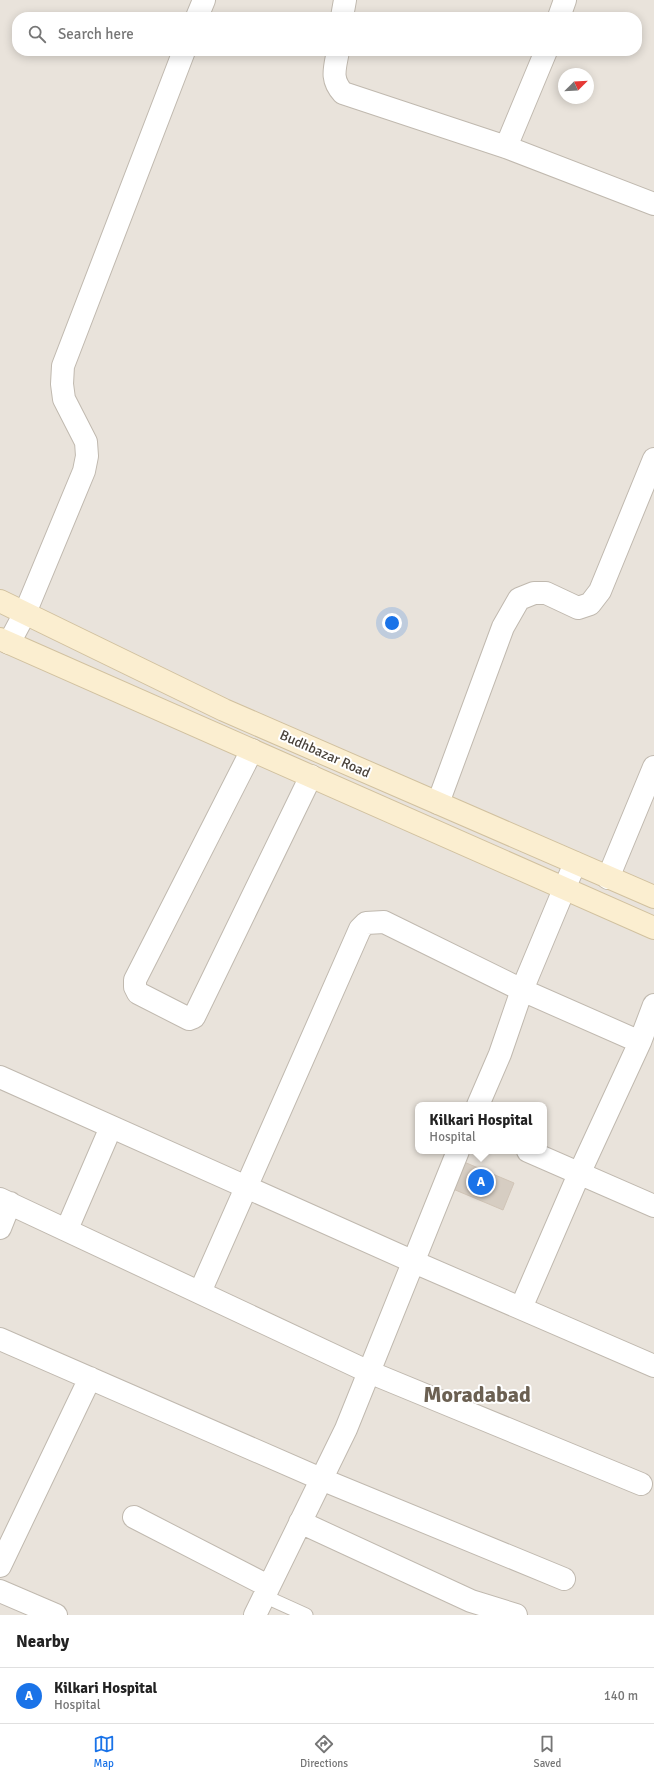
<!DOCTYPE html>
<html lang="en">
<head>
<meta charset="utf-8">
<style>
  :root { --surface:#fff; --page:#f2f2f2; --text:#222; --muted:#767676; --line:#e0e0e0; --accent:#1a73e8 }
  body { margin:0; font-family:Signika,sans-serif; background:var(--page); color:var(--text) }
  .compass { position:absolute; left:558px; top:68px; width:36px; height:36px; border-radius:50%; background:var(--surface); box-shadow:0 2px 10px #0003; rotate:66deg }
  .you { position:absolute; left:392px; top:623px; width:14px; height:14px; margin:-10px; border:3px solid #fff; border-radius:50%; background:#1a73e8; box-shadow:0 0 0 6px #1a73e833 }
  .badge { display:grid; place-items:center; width:26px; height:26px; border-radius:50%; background:var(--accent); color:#fff; font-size:13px; font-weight:700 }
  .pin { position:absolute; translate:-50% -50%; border:2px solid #fff; box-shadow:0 1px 4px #0006 }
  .popup { position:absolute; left:415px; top:1102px; width:132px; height:52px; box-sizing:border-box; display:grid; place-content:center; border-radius:8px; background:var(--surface); filter:drop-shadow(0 1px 3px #0005); font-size:13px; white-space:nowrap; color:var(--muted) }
  .popup b { font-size:15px; color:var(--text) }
  .popup::after { content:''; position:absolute; left:50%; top:100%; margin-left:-8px; border:8px solid transparent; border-top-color:var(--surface) }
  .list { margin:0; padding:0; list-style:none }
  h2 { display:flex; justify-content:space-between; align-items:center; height:52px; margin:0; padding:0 16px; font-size:17px }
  h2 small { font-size:13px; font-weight:400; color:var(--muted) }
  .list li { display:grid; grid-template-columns:26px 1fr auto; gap:12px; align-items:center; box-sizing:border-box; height:56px; padding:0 16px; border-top:1px solid var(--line) }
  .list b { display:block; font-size:15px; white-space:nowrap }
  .list p { margin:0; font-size:13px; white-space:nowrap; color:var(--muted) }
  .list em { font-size:13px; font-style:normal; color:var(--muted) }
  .icon { flex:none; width:22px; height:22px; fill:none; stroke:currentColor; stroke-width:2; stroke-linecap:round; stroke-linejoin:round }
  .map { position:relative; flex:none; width:654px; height:1615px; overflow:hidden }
  .search { position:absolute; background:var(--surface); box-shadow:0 2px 10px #0003; left:12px; right:12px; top:12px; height:44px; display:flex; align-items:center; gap:10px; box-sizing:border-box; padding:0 14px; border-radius:16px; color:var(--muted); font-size:15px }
  .sheet { height:108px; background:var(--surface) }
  nav { display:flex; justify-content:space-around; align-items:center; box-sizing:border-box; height:56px; border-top:1px solid var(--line); background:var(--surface); font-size:11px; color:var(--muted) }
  nav a { display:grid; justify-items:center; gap:2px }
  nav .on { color:var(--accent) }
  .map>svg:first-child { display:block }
</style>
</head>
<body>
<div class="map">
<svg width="654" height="1615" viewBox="0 0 654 1615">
  <rect width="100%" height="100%" fill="#f5f2ec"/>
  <path fill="#e9e3db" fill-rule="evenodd" d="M0,0H654V1615H0ZM17,17H637V51H17ZM564,74H588V98H564ZM418,1105H544V1151H418Z"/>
  <path fill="#d6cdc2" stroke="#d0c4b6" d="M464,1162L514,1183L503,1210L453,1189Z"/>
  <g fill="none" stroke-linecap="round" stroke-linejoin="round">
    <defs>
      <path id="lane" d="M264,1596L306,1615"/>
      <path id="street" d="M197,17L204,0
        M342,17L345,0
        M559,17L565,0
        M338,51C335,68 330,79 343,93L506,147L654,204
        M506,147L546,51
        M9,643L25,613L84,471L87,456L86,442L64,399L62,384L63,366L184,51
        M252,750L135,980V987L138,993L189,1019L194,1017L311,776
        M438,803L503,627L519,599L534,593H546L578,608L590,604L600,591L654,459
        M608,878L654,767
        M0,1077L414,1262L654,1366
        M478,1105L500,1054L522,990L575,863
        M528,1151L654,1206
        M0,1199L369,1372L641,1484
        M0,1228L10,1203
        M67,1229L111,1127
        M200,1292L360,929L366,923L384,922L522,990L640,1042
        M521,1308L579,1174L640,1042L654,1005
        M0,1339L321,1479L564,1579
        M134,1517L268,1586
        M300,1522L471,1601L516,1615
        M0,1566L90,1378
        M0,1591L56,1615
        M255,1615L346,1429L458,1151"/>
      <path id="secondary" d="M0,601L224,710L654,897
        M0,639L654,928"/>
    </defs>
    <use href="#lane" stroke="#c0b9af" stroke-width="15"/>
    <use href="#street" stroke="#c0b9af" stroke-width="24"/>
    <use href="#secondary" stroke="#d1c19f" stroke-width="24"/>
    <use href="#lane" stroke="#fff" stroke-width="13"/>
    <use href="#street" stroke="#fff" stroke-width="22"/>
    <use href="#secondary" stroke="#fbeed0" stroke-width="22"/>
  </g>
  <g text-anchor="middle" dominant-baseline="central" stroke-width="4" stroke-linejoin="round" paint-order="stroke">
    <g font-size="14" fill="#49423a" stroke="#fff">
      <text transform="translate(325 754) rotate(24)">Budhbazar Road</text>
    </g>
    <g font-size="22" font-weight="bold" fill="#6b6052" stroke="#fff">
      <text x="477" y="1394">Moradabad</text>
    </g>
  </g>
</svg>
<svg class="compass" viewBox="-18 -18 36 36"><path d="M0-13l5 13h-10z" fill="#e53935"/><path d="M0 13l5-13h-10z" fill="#767676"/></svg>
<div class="you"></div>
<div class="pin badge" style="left:481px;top:1182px">A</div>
<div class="popup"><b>Kilkari Hospital</b>Hospital</div>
<div class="search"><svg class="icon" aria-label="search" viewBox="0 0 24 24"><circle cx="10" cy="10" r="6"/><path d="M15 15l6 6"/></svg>Search here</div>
</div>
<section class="sheet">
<h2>Nearby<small></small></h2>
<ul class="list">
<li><span class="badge">A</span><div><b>Kilkari Hospital</b><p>Hospital</p></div><em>140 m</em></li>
</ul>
</section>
<nav>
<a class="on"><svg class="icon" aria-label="map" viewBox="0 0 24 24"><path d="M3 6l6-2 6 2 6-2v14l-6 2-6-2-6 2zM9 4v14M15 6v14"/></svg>Map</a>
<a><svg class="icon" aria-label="directions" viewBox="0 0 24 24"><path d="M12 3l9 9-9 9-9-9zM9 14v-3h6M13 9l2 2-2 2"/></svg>Directions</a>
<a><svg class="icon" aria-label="saved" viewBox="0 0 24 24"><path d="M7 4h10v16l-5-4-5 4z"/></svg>Saved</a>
</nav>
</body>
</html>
